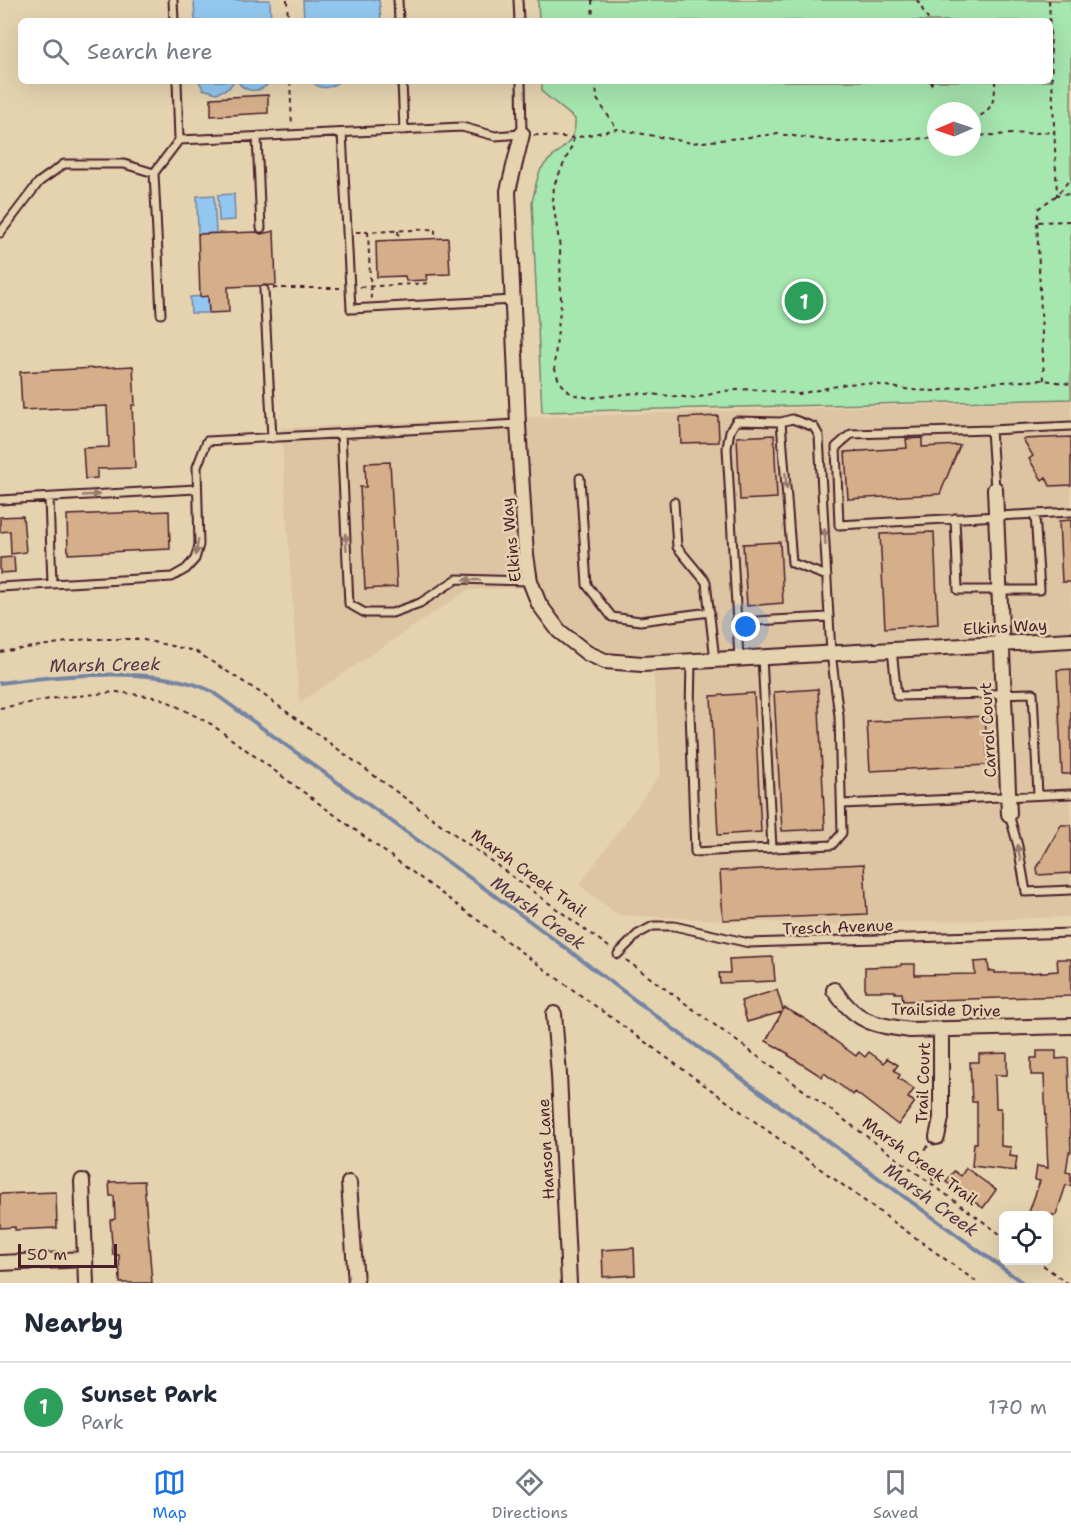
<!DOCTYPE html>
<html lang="en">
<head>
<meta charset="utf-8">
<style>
  :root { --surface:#fff; --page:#f6f6f7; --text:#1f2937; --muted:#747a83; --line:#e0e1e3; --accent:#1a73e8 }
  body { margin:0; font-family:"Shantell Sans",sans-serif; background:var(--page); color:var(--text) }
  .controls { position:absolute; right:18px; bottom:18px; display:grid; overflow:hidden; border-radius:9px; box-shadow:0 6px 24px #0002 }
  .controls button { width:54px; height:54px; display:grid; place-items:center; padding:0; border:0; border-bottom:2px solid var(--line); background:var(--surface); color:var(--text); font:30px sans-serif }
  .compass { position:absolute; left:927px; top:102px; width:54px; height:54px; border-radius:50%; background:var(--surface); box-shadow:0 6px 24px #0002; rotate:268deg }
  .scale { position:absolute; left:18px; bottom:15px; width:99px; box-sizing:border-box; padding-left:6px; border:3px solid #4a1f2b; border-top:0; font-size:16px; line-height:21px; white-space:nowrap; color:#4a1f2b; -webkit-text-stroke:4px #e5d3b0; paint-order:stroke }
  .you { position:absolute; left:746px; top:627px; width:21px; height:21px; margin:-15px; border:4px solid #fff; border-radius:50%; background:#1a73e8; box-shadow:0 0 0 9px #1a73e833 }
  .badge { display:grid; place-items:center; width:39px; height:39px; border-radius:50%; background:var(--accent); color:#fff; font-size:20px; font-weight:700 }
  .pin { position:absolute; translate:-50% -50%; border:3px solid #fff; box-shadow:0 2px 6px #0006 }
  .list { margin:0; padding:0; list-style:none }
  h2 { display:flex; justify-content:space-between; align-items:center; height:78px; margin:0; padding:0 24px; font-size:26px }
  h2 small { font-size:20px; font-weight:400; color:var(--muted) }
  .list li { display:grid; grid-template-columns:39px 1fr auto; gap:18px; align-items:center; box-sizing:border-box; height:90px; padding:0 24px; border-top:2px solid var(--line) }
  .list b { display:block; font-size:22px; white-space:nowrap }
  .list p { margin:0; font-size:20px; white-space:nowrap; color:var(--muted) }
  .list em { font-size:20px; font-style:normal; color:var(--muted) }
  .icon { flex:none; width:33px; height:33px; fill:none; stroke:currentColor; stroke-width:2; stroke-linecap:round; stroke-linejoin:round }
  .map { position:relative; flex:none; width:1071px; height:1283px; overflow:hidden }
  .search { position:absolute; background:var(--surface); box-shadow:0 6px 24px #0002; left:18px; right:18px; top:18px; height:66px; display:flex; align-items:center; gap:15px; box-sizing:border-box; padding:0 21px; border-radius:9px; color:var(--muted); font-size:22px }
  .sheet { height:168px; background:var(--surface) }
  nav { display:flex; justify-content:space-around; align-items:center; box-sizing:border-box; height:84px; border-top:2px solid var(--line); background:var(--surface); font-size:16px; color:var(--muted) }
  nav a { display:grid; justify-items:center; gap:3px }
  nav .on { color:var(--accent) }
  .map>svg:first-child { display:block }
</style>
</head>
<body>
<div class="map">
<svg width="1071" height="1283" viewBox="0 0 1071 1283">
  <rect width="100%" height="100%" fill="#e5d3b0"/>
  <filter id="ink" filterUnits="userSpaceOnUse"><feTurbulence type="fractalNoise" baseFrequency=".0167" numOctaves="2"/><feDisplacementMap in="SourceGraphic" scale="12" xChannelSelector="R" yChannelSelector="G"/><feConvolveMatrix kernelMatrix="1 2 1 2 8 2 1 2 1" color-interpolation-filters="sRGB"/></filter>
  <g filter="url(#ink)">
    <path fill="#ddc5a3" d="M1071,400V917L832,925L618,915L579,885L661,773L652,655L610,653L585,639L556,616L538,587L468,590L299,703L281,428L531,417Z"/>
    <path fill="#a6e6af" stroke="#78826d" stroke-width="1.5" fill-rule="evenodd" d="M538,0H1071V399L542,412L532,202C535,192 536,178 541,169C552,152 577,147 575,119L542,92V81H1050V21H539ZM936,111H972V147H936Z"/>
    <path fill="#92c8f0" stroke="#7584a1" stroke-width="1.5" d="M194,0H270L271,21H195Z
      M303,0H379L381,21H304Z
      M199,81H234L229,88L217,93L203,89Z
      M237,81H271C261,93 247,94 237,81Z
      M311,81H340C330,89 320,90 311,81Z
      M234,194L235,220L219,221L218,195Z
      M214,195L216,233L198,234L197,196Z
      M208,296L209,313H191L190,297Z"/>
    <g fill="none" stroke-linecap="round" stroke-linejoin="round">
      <path stroke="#7584a1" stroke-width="4" d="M0,683C56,675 160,666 211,691L531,922L683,1036L1023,1283"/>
    </g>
    <path fill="#d5af8a" stroke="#4a1f2b" stroke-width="1.5" d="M268,95V113L211,116V98Z
      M274,231L276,285L228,287L229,312L209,313L208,296L200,297L198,234L257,232L261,234Z
      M448,238L450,274L426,275L427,280L406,281L405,276L377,277L376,241Z
      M133,366L135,405H132L135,468L97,469V478L85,479L83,448L109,447L107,406L22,410L20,372Z
      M718,416L719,442L681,443L680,418Z
      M774,435L777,498L740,500L737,437Z
      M1071,437V485L1050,486L1046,477L1042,480L1029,459L1033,456L1023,439Z
      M922,438V447L960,445L940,494L848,499L845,452L907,448L906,439Z
      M390,462L397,587L365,589L360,487H366L365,463Z
      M169,511L170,549L68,554L67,515Z
      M23,516L26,552L11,554L10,531L0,532V517Z
      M1071,520V582H1062L1059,521Z
      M934,532L938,624L885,628L880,534Z
      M780,542L783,603L747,606L743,544Z
      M14,557L15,572L0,573V558Z
      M1071,669V774H1062L1057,670Z
      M818,689L825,829L782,831L774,692Z
      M754,693L761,832L718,835L711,696Z
      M985,716L988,765L870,771L867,722Z
      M1061,825H1071V873L1038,875L1037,868Z
      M864,864L867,914L723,920L720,871Z
      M773,957L775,981L720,983L719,973H730L729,959Z
      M1057,959H1071V996L903,1001L902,993H895V991H865V967L901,966V964H915V975L975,974L974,962L988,961L989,971H995V973H1029L1058,971Z
      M777,990L783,1010L785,1008L805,1019L856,1056L859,1052L865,1057L869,1052L884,1063L887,1058L898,1065L894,1070L900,1075L898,1078L914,1089L908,1098L915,1102L898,1125L855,1092L853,1095L824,1073L822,1077L788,1055L789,1054L766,1041L782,1012L747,1022L741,1001Z
      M1037,1051H1056V1059L1068,1058L1071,1152H1069L1066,1172L1071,1173V1186L1066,1185L1056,1215H1028L1040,1181L1035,1180L1037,1166L1048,1168L1044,1075H1031V1058H1037Z
      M1007,1053V1075H995L996,1108H1001V1146L1011,1147L1010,1156L1017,1157L1015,1171L972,1166L974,1143H977V1102H972L970,1062H979V1054Z
      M966,1168L996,1190L983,1208L946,1182L954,1171L961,1176Z
      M144,1181L152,1283H120L119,1255H113L110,1220L115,1219L114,1196H110L109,1182Z
      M56,1192L57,1228L15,1230V1227L0,1228V1194Z
      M634,1248L635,1275L603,1277L602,1250Z"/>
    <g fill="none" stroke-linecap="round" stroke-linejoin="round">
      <defs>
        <path id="service" d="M173,0L174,21
          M398,0L399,21
          M518,0L519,21
          M402,81L404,130
          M342,133L351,309L513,300
          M257,137L261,228
          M179,140L462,127L495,136L522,134L521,81
          M0,233L39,182L64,164H124L154,173
          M264,290L272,438
          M161,314L154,173L179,140L177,81
          M781,422L792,563L827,576
          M991,430L1071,426
          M341,434L349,604L365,613H392L420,603L457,579L530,581
          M580,478L587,585L612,617L640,621L710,612
          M995,489L991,430L851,434L836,447L839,525L1071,512
          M49,498L52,584
          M0,500L196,489
          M674,502L677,547L706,582L715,660
          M955,518L958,590H1040L1035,514
          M0,587L172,577L186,569L195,559L199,545L197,467L207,441L518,424
          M737,622L829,617
          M892,650L897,696L1033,693L1038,795
          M762,657L772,848
          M691,661L690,711L695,852L832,845L842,833L839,716L831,653L819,436L814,427L792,419L781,422L736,421L730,431L727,448L739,658
          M842,804L1071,794
          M1009,814L1018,846L1026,892L1071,890
          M618,954L638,934L653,926H674L749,943L1071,933"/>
        <path id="minor" d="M522,134L508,191L518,424L526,555L530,581L539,604L559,631L587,653L605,661L642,664L1071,640
          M995,489L1009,814
          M834,990C856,1022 873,1025 910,1030L1071,1026
          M554,1014L559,1075L569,1283
          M937,1137L941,1118V1029
          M82,1181L86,1283
          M349,1183L356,1283
          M0,1263L85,1259"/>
      </defs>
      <use href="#service" stroke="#4a1f2b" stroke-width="11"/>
      <use href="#minor" stroke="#4a1f2b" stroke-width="18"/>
      <path stroke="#4a1f2b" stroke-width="2" stroke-dasharray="4.5 4.5" stroke-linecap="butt" d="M287,0L288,21
        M592,0L593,21
        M917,0L929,21
        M1049,0L1050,21
        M1050,31L1057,195L1071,194
        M290,81L292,126
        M596,81L597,99L617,129
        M931,85L932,81
        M972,119C991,114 996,99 995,81
        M534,135L574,138L617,129L692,143L778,134L839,142L936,138
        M972,136L1055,132
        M574,138L571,148L554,185L553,202L560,248L561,302L554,366L559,381L571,394L590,398L635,393L696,398L723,391L751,389L799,394L846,384L867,383L911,390L937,391L983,383L1044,380L1071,384
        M1038,222L1071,221
        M398,231L399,238
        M356,232H368
        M360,287L432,283
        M273,288H340
        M371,299L368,232L435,229V236
        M1044,380L1037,222L1039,208L1057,195L1071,178
        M0,652L87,639H139L195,651L261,693L609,947
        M0,708L56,698L117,692L161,698L211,724L547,971L978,1283
        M626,960L1004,1237
        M928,1146L914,1162L928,1171L933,1180L931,1183
        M1036,1260L1067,1283"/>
      <use href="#service" stroke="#e5d3b0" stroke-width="7"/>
      <use href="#minor" stroke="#e5d3b0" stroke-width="14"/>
    </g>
    <defs><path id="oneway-solid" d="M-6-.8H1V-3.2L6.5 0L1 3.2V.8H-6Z" transform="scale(1.5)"/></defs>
    <g fill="#98796e">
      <use href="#oneway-solid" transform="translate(786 481) rotate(85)"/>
      <use href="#oneway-solid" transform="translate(91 495) rotate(-3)"/>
      <use href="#oneway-solid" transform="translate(825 537) rotate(-93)"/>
      <use href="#oneway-solid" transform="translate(346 542) rotate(-93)"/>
      <use href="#oneway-solid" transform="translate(197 547) rotate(100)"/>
      <use href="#oneway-solid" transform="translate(472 580) rotate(-179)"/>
      <use href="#oneway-solid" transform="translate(1019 853) rotate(-101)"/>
    </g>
  </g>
  <g text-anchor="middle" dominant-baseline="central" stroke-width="5" stroke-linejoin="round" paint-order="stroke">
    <g font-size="16" fill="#4a1f2b" stroke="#e5d3b0">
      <text transform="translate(511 540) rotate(-96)">Elkins Way</text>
      <text transform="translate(1005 627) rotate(-3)">Elkins Way</text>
      <text transform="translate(988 730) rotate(-93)">Carrol Court</text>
      <text transform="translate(529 873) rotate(36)">Marsh Creek Trail</text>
      <text transform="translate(838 927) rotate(-2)">Tresch Avenue</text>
      <text transform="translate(946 1010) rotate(1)">Trailside Drive</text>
      <text transform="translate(923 1083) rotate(-88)">Trail Court</text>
      <text transform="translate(546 1149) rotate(-93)">Hanson Lane</text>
      <text transform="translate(920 1161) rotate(36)">Marsh Creek Trail</text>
    </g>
    <g font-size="18" font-style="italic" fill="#553849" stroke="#e5d3b0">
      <text transform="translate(105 665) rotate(-1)">Marsh Creek</text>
      <text transform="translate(538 913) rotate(36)">Marsh Creek</text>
      <text transform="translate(931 1200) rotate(36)">Marsh Creek</text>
    </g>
  </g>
</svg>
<div class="controls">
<button><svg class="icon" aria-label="locate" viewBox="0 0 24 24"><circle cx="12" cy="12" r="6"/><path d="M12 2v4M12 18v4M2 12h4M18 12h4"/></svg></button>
</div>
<svg class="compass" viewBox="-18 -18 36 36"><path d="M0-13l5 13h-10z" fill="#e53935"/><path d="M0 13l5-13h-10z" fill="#747a83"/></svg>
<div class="scale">50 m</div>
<div class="you"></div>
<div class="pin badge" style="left:804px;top:301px;background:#2e9e5b">1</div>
<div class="search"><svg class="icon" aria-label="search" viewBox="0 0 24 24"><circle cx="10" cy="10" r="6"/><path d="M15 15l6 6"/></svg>Search here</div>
</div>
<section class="sheet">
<h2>Nearby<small></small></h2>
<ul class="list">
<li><span class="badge" style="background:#2e9e5b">1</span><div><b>Sunset Park</b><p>Park</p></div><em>170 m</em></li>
</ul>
</section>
<nav>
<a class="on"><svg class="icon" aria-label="map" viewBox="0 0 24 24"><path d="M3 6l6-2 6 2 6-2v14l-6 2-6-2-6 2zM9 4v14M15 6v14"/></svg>Map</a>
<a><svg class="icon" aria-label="directions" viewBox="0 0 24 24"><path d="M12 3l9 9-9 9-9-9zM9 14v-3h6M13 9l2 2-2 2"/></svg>Directions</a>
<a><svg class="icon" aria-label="saved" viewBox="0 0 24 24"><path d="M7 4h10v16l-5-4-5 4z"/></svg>Saved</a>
</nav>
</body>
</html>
